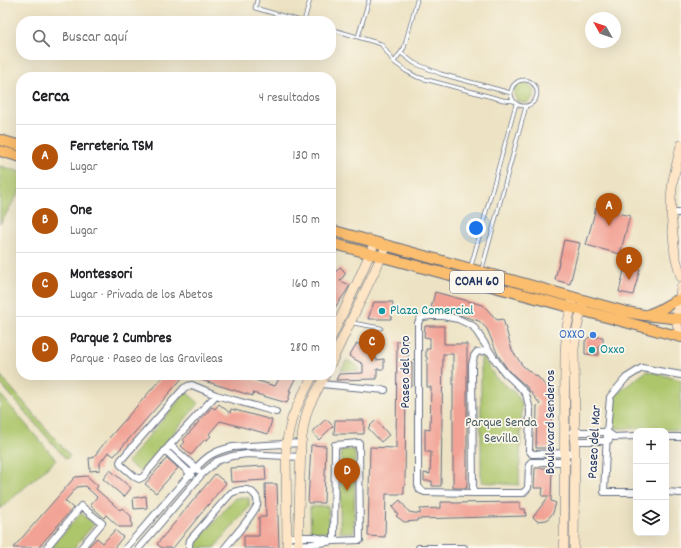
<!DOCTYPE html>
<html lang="es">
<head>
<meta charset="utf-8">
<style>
  :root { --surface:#fff; --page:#f6f6f6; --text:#202124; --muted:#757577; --line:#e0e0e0; --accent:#b45309 }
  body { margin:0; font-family:Dekko,sans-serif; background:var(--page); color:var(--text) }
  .controls { position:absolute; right:12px; bottom:12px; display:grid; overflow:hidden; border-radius:8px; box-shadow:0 4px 16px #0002 }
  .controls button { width:36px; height:36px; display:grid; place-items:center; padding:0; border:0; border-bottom:1px solid var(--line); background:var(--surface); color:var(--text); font:20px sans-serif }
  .compass { position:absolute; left:585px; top:12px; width:36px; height:36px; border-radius:50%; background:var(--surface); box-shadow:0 4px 16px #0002; rotate:310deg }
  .you { position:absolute; left:476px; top:228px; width:14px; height:14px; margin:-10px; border:3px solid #fff; border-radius:50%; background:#1a73e8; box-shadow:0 0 0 6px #1a73e833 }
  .badge { display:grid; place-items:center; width:26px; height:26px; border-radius:50%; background:var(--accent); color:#fff; font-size:13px; font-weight:700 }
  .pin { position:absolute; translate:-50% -33px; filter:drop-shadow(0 1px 2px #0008) }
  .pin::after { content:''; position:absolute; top:21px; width:14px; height:12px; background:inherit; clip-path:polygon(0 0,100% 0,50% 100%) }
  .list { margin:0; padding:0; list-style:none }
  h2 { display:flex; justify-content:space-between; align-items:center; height:52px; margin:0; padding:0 16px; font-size:17px }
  h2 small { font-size:13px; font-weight:400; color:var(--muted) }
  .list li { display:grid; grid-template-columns:26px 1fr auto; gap:12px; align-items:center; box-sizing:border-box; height:64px; padding:0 16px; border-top:1px solid var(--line) }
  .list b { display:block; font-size:15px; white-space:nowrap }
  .list p { margin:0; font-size:13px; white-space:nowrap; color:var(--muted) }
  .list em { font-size:13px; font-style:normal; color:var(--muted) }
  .icon { flex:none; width:22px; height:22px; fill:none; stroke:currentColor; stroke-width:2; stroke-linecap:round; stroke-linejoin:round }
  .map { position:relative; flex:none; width:681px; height:548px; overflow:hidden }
  .search { position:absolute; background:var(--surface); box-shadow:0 4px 16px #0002; left:16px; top:16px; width:320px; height:44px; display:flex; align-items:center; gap:10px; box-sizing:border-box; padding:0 14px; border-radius:16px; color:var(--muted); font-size:15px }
  .panel { position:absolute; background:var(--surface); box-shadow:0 4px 16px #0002; left:16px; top:72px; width:320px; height:308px; border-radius:16px }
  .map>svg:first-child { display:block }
</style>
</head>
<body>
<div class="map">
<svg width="681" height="548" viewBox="0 0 681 548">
  <rect width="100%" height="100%" fill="#fbf7ec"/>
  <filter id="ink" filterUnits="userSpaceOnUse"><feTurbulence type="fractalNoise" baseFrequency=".025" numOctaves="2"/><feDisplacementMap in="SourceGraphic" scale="8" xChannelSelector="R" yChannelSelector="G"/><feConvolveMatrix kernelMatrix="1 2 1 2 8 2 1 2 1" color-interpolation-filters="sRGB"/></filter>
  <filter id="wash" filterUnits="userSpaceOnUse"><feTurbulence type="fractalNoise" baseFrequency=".012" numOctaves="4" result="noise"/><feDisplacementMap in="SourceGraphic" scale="16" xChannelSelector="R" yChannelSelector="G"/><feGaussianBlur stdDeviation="0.9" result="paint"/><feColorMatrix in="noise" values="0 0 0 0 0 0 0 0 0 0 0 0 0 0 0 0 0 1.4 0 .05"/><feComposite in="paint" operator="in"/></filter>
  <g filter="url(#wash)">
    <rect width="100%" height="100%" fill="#ede3c4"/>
    <path fill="#adc66c" stroke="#647a65" d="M514 93a10 10 0 1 1 20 0a10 10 0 1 1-20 0Z
      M0,166L21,172V189L0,224Z
      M481,353L495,377L515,393L522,403L519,485L481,482Z
      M347,360L359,367V371L341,370Z
      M647,371L681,380V430L613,428L615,395Z
      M0,375L70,456L66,459L0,383Z
      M186,392L199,403L140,472L127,462Z
      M0,394L56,460L0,509Z
      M341,450H355L354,532H340Z
      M235,498H249V507L214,548H199L195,544Z
      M328,506L329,532H311L310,507Z
      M81,513L94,524L74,548H51Z"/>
    <g id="blocks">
      <path fill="#f2a294" d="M596,208L630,216L620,254L586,245Z
        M564,240L580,243L570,284L555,280Z
        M625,266L640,269L633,295L619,292Z
        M340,267L346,273L340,281L350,285L346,292L331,313V277Z
        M435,292L483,305L497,320L503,319L512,350L522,365L530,372L538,377L552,393L551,448H536L537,406L540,404L526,386L508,370L498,355L487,329L479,321L459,315L431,308Z
        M374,302H393L391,319H368Z
        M425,326H444V344H467V488H453V354H443L441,486H432V481H424V473L430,474L431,452H425V429L430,430L431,387H427V357H426V349H430V338L424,337Z
        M589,337H603V344L599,345V355L585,354V341Z
        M397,341H408V363H412V386H406L405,486H404V494H386L385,537L368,536L370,447L396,448Z
        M357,343L363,347H376V360L384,359V369H377V379L336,380L339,374L363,373V364L349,356Z
        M164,375H185L114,456L108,452L100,463V470L90,471L89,458H93L102,446Z
        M188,375H238L275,386L281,375H297L289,391H291L287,403L253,393V396L188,376Z
        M219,404L230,413L231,409L272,420L268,434L220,421L209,434L211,436L207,440L205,439L191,455L181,446L185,442L183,440L212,407L215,409Z
        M326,419L333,426L319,440L312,432Z
        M335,420H364V434H334Z
        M376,420L389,435L381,442L368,428Z
        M311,445L326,446L324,503H308Z
        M167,458L178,468L156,493L145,484Z
        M265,466L266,480L231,482L230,468Z
        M535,468H552L551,501L556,503L553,513L547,520L537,521L533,517L549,496H542L543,488H534Z
        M110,470L131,488L124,497L103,479Z
        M215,474L226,483L173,548H162L157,544Z
        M87,476L98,486L96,489L120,510L122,508L131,516L132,527H119L106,515L104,518L90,505L97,497L85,486L77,487L65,501L73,508L38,548H13L75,477Z
        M265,484H277L279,548H244V536H259V517H266Z
        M146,496L147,508L134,509L133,498Z
        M400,500L409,512L420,514V509L441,508V502H451L452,503L520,502V509H525L526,516L417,519V521L404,522L396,516L398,514L392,507Z
        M115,530L123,537L114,548H87L97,538L103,543Z"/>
    </g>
  </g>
  <g filter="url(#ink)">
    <use href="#blocks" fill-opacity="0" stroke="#646e82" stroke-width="1"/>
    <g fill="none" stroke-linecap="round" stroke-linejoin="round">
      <defs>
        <path id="lane" d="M257,0L255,8L301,21
          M304,21L310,0
          M331,29L381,44L394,62L406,71L417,77L503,100L513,101
          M358,37L369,0
          M401,53L414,63L441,74L511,93
          M394,62L404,48L417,0
          M511 93a13 13 0 1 1 26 0a13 13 0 1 1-26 0Z
          M331,261L333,258L336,246
          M471,266L516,104
          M482,269L526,106
          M353,323L381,328"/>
        <path id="street" d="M671,213H681
          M321,384L385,390
          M216,395L170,445L143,477L139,479L135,477L121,465L120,462L121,460L184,388L188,386L192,385L216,395L276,412
          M572,432H607L614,437L636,436
          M666,437H681
          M573,441H606L609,440
          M170,445L198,470
          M165,450L192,475
          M567,462H531L529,465L528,488L523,493H473L425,492L420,490L418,485V323L420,319L423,317L430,316H443L458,319L473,326L498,364L505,373L519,386L526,394L530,410L529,450L532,454L575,453
          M636,492H604L607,432L610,397L626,378L642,368L681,375
          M666,492L681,493
          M473,493L472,365L474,356L477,352L489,350
          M287,537H314L329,540
          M287,545L312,544L334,541L360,540L359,443L335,445L334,541
          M46,548L81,506L102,523L81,548
          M126,548L191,473C205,458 212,451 233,447L301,443
          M139,548L202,474L217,461L232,456L247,454L301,457
          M189,548V545L190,540L231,493C238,490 248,487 254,494C257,497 258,501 257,505C255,513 231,540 225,548
          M419,548H464"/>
        <path id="secondary" d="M681,145L673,180L671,197V213L675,255L681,277
          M681,287C680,304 672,319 681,335
          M331,338L357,283L375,242
          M331,363L387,245
          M287,548L286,444L292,418L300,400L313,375
          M298,548L301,443C303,432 304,420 308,409C313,397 320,386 325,375
          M564,548L565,352L567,327L573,297
          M574,548L575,432L574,349L577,328L583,304"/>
        <path id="primary" d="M0,140L21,146
          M0,151L21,157
          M331,230L626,312L644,315L681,319
          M331,243L681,337
          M649,314C662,311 669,302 681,299"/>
      </defs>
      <use href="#lane" stroke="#646e82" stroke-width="4.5"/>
      <use href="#street" stroke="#646e82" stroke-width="8"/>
      <use href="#secondary" stroke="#646e82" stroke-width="10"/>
      <use href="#primary" stroke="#646e82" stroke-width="12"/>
      <use href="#lane" stroke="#fff" stroke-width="3"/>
      <use href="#street" stroke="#fff" stroke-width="6"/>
      <use href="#secondary" stroke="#fde5c5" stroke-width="9"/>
      <use href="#primary" stroke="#fbbd6e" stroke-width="10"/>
    </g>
  </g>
  <g fill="#0f9aa8" stroke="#fbf7ec" stroke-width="1.5">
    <circle cx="382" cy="311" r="4"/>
    <circle cx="592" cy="350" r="4"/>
  </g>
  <circle fill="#3f7fe0" stroke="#fbf7ec" stroke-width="1.5" cx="593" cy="335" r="4"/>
  <g text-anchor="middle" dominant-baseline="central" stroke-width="3.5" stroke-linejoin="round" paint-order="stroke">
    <rect fill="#fbf7ec" stroke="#5e6b89" stroke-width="1" x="450" y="271" width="54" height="22" rx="3"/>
    <g font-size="13" font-weight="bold" fill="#1b2f5e">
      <text x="477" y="282">COAH 60</text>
    </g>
    <g font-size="14" fill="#0d838f" stroke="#fbf7ec" text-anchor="start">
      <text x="390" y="311">Plaza Comercial</text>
      <text x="600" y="350">Oxxo</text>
    </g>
    <g font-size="14" fill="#366cbe" stroke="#fbf7ec" text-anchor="end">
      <text x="585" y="335">OXXO</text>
    </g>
    <g font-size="14" fill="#1b2f5e" stroke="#fbf7ec">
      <text transform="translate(406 372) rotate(-90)">Paseo del Oro</text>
      <text transform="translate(551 422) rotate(-90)">Boulevard Senderos</text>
      <text transform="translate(595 442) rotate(-87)">Paseo del Mar</text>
    </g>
    <g font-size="14" fill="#475c62" stroke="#fbf7ec">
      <text x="501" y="423">Parque Senda<tspan x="501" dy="16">Sevilla</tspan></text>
    </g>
  </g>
</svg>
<div class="controls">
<button>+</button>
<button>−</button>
<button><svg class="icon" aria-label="layers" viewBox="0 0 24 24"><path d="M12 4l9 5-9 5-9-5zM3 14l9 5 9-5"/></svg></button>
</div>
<svg class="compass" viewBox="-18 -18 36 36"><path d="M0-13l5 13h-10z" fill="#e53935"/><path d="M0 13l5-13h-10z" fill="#757577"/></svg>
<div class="you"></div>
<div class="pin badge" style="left:609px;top:226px">A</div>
<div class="pin badge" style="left:629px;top:280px">B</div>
<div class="pin badge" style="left:372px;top:362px">C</div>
<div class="pin badge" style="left:347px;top:491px">D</div>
<div class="search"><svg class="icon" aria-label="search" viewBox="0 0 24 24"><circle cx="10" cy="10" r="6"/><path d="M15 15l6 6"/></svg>Buscar aquí</div>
<section class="panel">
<h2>Cerca<small>4 resultados</small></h2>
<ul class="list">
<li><span class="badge">A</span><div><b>Ferreteria TSM</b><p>Lugar</p></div><em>130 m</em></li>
<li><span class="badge">B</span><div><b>One</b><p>Lugar</p></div><em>150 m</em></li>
<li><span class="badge">C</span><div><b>Montessori</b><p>Lugar · Privada de los Abetos</p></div><em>160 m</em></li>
<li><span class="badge">D</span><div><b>Parque 2 Cumbres</b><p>Parque · Paseo de las Gravileas</p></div><em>280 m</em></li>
</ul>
</section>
</div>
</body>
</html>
